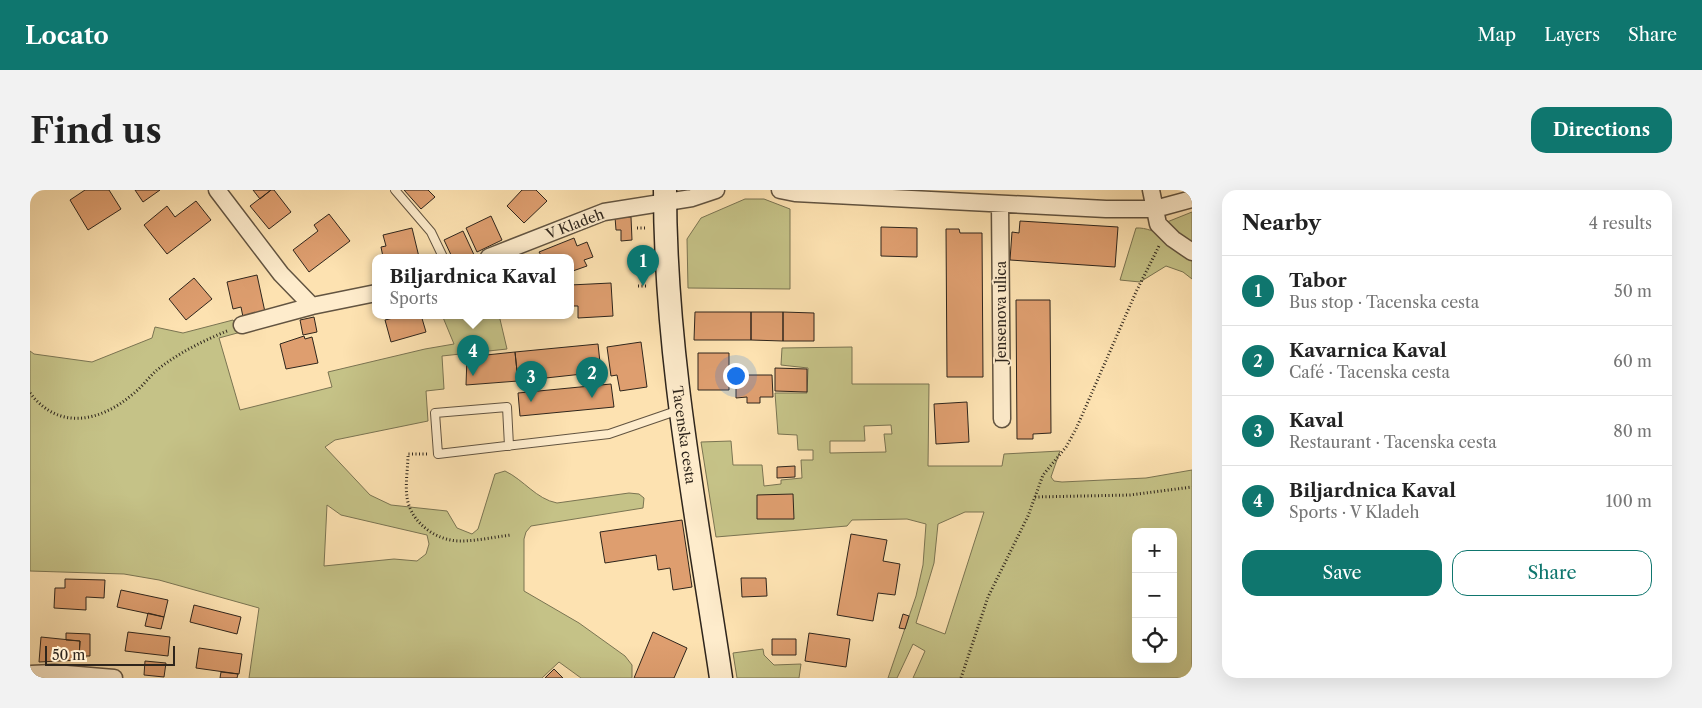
<!DOCTYPE html>
<html lang="en">
<head>
<meta charset="utf-8">
<style>
  :root { --surface:#fff; --page:#f2f2f2; --text:#222; --muted:#767676; --line:#e0e0e0; --accent:#0f766e }
  body { margin:0; font-family:"Libre Caslon Text",serif; background:var(--page); color:var(--text) }
  .controls { position:absolute; right:15px; bottom:15px; display:grid; overflow:hidden; border-radius:10px; box-shadow:0 5px 20px #0002 }
  .controls button { width:45px; height:45px; display:grid; place-items:center; padding:0; border:0; border-bottom:1px solid var(--line); background:var(--surface); color:var(--text); font:25px sans-serif }
  .scale { position:absolute; left:15px; bottom:12px; width:130px; box-sizing:border-box; padding-left:5px; border:2px solid #2e251c; border-top:0; font-size:14px; line-height:18px; white-space:nowrap; color:#2e251c; -webkit-text-stroke:4px #feeccc; paint-order:stroke }
  .you { position:absolute; left:705px; top:185px; width:18px; height:18px; margin:-12px; border:4px solid #fff; border-radius:50%; background:#1a73e8; box-shadow:0 0 0 8px #1a73e833 }
  .badge { display:grid; place-items:center; width:32px; height:32px; border-radius:50%; background:var(--accent); color:#fff; font-size:16px; font-weight:700 }
  .pin { position:absolute; translate:-50% -41px; filter:drop-shadow(0 1px 2px #0008) }
  .pin::after { content:''; position:absolute; top:26px; width:18px; height:15px; background:inherit; clip-path:polygon(0 0,100% 0,50% 100%) }
  .popup { position:absolute; left:342px; top:64px; width:202px; height:65px; box-sizing:border-box; display:grid; place-content:center; border-radius:10px; background:var(--surface); filter:drop-shadow(0 1px 4px #0005); font-size:16px; white-space:nowrap; color:var(--muted) }
  .popup b { font-size:19px; color:var(--text) }
  .popup::after { content:''; position:absolute; left:50%; top:100%; margin-left:-10px; border:10px solid transparent; border-top-color:var(--surface) }
  .list { margin:0; padding:0; list-style:none }
  h2 { display:flex; justify-content:space-between; align-items:center; height:65px; margin:0; padding:0 20px; font-size:21px }
  h2 small { font-size:16px; font-weight:400; color:var(--muted) }
  .list li { display:grid; grid-template-columns:32px 1fr auto; gap:15px; align-items:center; box-sizing:border-box; height:70px; padding:0 20px; border-top:1px solid var(--line) }
  .list b { display:block; font-size:19px; white-space:nowrap }
  .list p { margin:0; font-size:16px; white-space:nowrap; color:var(--muted) }
  .list em { font-size:16px; font-style:normal; color:var(--muted) }
  .actions { display:flex; gap:10px; padding:15px 20px }
  .actions a { flex:1; padding:11px 0; border:1px solid var(--accent); border-radius:15px; text-align:center; font-size:18px; color:var(--accent) }
  .actions .main { background:var(--accent); color:#fff }
  .icon { flex:none; width:28px; height:28px; fill:none; stroke:currentColor; stroke-width:2; stroke-linecap:round; stroke-linejoin:round }
  .map { position:relative; flex:none; width:1162px; height:488px; overflow:hidden; border-radius:15px }
  header { display:flex; align-items:center; gap:30px; box-sizing:border-box; height:70px; padding:0 25px; background:var(--accent); color:#fff }
  header strong { font-size:24px }
  nav { display:flex; gap:28px; margin-inline-start:auto; font-size:18px }
  .intro { display:flex; align-items:center; justify-content:space-between; box-sizing:border-box; height:120px; padding:0 30px }
  h1 { margin:0; font-size:35px }
  .button { padding:12px 22px; border-radius:15px; background:var(--accent); color:#fff; font-size:18px; font-weight:700 }
  main { display:flex; gap:30px; padding:0 30px }
  aside { flex:1; background:var(--surface); border-radius:15px; box-shadow:0 5px 20px #0002 }
  .map>svg:first-child { display:block }
</style>
</head>
<body>
<header>
<strong>Locato</strong>
<nav><a>Map</a><a>Layers</a><a>Share</a></nav>
</header>
<div class="intro"><h1>Find us</h1><a class="button">Directions</a></div>
<main>
<div class="map">
<svg width="1162" height="488" viewBox="0 0 1162 488">
  <rect width="100%" height="100%" fill="#fde2b1"/>
  <filter id="stains"><feTurbulence type="fractalNoise" baseFrequency=".004" numOctaves="4"/><feColorMatrix values="0 0 0 0 .2 0 0 0 0 .09 0 0 0 0 .02 0 0 0 .5 -.17"/></filter>
  <radialGradient id="worn" r=".72"><stop offset=".6" stop-color="#630" stop-opacity="0"/><stop offset="1" stop-color="#630" stop-opacity=".3"/></radialGradient>
  <path fill="#c5c287" stroke="#7a7452" fill-rule="evenodd" d="M715,9H734L760,19V99L658,98L657,49L671,28Z
    M1162,22V57L1137,32Z
    M1106,38C1126,37 1146,55 1162,66V89L1153,82L1136,76L1110,92L1090,90Z
    M412,125H469L477,159L412,166L414,199L396,201L398,231L305,250L295,257L340,305L361,315L417,321L427,338L442,344L448,339L465,284L475,281C494,290 506,309 527,313L599,303L609,304L614,308L613,318L501,336L496,342L494,349V401L549,433L595,466L602,475V488H551L529,472L512,488H219L229,418L129,390L94,384L0,381V161L4,164L62,172L122,148L125,137L153,143L203,130L211,142L189,148L210,220L302,197L298,182L395,159L424,154ZM297,315L311,325L397,345L399,354L396,364L387,371L364,369L294,376Z
    M822,157V194H899L898,276H972L974,264L1030,261L1021,287L1024,291L1032,292L1116,288L1162,280V488H883L895,461L883,454L867,488H858L886,406L893,375L896,334L877,329L822,330L817,336L686,347L671,252L701,251L703,275H732L734,296L751,294V290L772,288L771,270H783V260H768L767,245L748,244L745,203H777L778,178L751,175L752,158ZM861,235L862,244H854L856,262L800,263V251H835L834,236ZM935,322H954L915,444L886,433L904,373L908,334ZM1106,342H1143V469H1106Z
    M733,459L734,465L744,475L771,474L769,488H707L703,463Z"/>
  <path fill="#de9e6f" stroke="#2e251c" d="M55,0H79L91,19L58,40L40,10Z
    M105,0H130L113,12Z
    M223,0H241L230,9Z
    M241,0H244L261,22L239,39L220,16Z
    M374,0H398L405,7L391,19Z
    M492,0H506L517,11L494,33L477,16Z
    M166,11L181,30L137,64L114,35L137,16L145,27Z
    M299,24L320,51L279,82L263,60L288,41L284,35Z
    M461,26L472,50L447,62L436,38Z
    M585,27H601L602,50L591,51V40H586Z
    M990,31L1088,37L1085,77L980,70L982,42L989,43Z
    M851,37L887,38V67L851,66Z
    M382,38L389,67H353L351,57L356,56L353,45Z
    M916,39H929L930,43H952L953,187H917Z
    M433,41L445,67H422L414,50Z
    M544,48L547,56L557,52L563,67L554,70L557,76L540,82V67H512L509,62Z
    M227,85L235,122L213,127L211,117L203,119L197,92Z
    M164,88L182,109L156,130L139,109Z
    M581,93L583,126L548,128V116H540V95Z
    M986,110H1020L1021,243L1003,244V249H987Z
    M665,122H721V150H664Z
    M721,122H753V151L721,150Z
    M753,122L784,123V151H753Z
    M366,125H391L396,142L361,152L355,130L367,127Z
    M284,127L287,142L273,145L270,130Z
    M274,146L275,149L282,147L288,173L256,179L250,154Z
    M611,152L617,197L590,201L587,185L581,186L577,157Z
    M568,154L571,182L488,191L485,162Z
    M485,162L488,191L436,195L437,167Z
    M668,163H699V200H668Z
    M745,178L777,179V202L745,201Z
    M706,185H742L743,207H730V213H717V207L706,208Z
    M581,194L584,217L490,226L488,203Z
    M937,212L939,252L906,254L904,214Z
    M765,276V287L747,288V277Z
    M763,304L764,329H727V305Z
    M652,330L662,397L643,400L640,378L628,380L626,365L575,373L570,342Z
    M821,344L857,350L853,371L870,374L865,405L848,403L843,431L807,425Z
    M711,388H736L737,406L712,407Z
    M35,389L75,390L74,408L56,407V420L24,418L25,398H35Z
    M91,400L138,410L134,427L87,417Z
    M164,415L211,427L207,444L160,432Z
    M118,423L134,427L131,439L115,436Z
    M873,424L879,426L875,439L869,438Z
    M98,442L140,447L138,466L95,461Z
    M623,442L657,458L644,488H604Z
    M36,443L60,444V466H49L50,451L36,450Z
    M779,443L820,449L816,477L775,471Z
    M11,447L50,451L49,470L9,472Z
    M742,449H766V465H742Z
    M169,458L212,464L209,484L166,478Z
    M115,471L136,473L134,487L114,485Z
    M524,479L533,488H515Z
    M191,482L208,484L207,488H190Z"/>
  <g fill="none" stroke-linecap="round" stroke-linejoin="round">
    <defs>
      <path id="service" d="M365,0L401,42L413,67
        M479,256L477,217L405,223L408,264L579,244L649,220"/>
      <path id="minor" d="M187,0L251,84L282,116L346,103
        M750,0L765,3L1076,19H1125L1162,9
        M1121,0L1128,34L1143,49L1162,62
        M970,14L972,229
        M459,67L574,22L662,8L686,0
        M212,135L282,116
        M0,484L24,483L84,488"/>
      <path id="secondary" d="M635,0C635,165 667,326 691,488"/>
    </defs>
    <use href="#service" stroke="#625441" stroke-width="10"/>
    <use href="#minor" stroke="#625441" stroke-width="19"/>
    <use href="#secondary" stroke="#2e251c" stroke-width="25"/>
    <path stroke="#2e251c" stroke-width="3" stroke-dasharray="1 2.5" stroke-linecap="butt" d="M607,38H617
      M608,96H617
      M0,203C29,241 70,232 103,204C112,197 119,187 127,180C148,163 173,151 197,141
      M397,264H378C378,278 375,294 377,307C380,332 406,351 430,351C447,351 464,347 481,345
      M1005,307L1100,305L1162,297
      M931,488L958,407L998,326L1013,285L1036,257L1046,239L1106,102L1129,56"/>
    <use href="#service" stroke="#feeccc" stroke-width="8"/>
    <use href="#minor" stroke="#feeccc" stroke-width="16"/>
    <use href="#secondary" stroke="#feeccc" stroke-width="22"/>
  </g>
  <g text-anchor="middle" dominant-baseline="central" stroke-width="4" stroke-linejoin="round" paint-order="stroke">
    <g font-size="14" fill="#2e251c" stroke="#feeccc">
      <text transform="translate(545 34) rotate(-21)">V Kladeh</text>
      <text transform="translate(971 122) rotate(-90)">Jensenova ulica</text>
      <text transform="translate(654 245) rotate(82)">Tacenska cesta</text>
    </g>
  </g>
  <rect width="100%" height="100%" filter="url(#stains)"/>
  <rect width="100%" height="100%" fill="url(#worn)"/>
</svg>
<div class="controls">
<button>+</button>
<button>−</button>
<button><svg class="icon" aria-label="locate" viewBox="0 0 24 24"><circle cx="12" cy="12" r="6"/><path d="M12 2v4M12 18v4M2 12h4M18 12h4"/></svg></button>
</div>
<div class="scale">50 m</div>
<div class="you"></div>
<div class="pin badge" style="left:613px;top:96px">1</div>
<div class="pin badge" style="left:562px;top:208px">2</div>
<div class="pin badge" style="left:501px;top:212px">3</div>
<div class="pin badge" style="left:443px;top:186px">4</div>
<div class="popup"><b>Biljardnica Kaval</b>Sports</div>
</div>
<aside>
<h2>Nearby<small>4 results</small></h2>
<ul class="list">
<li><span class="badge">1</span><div><b>Tabor</b><p>Bus stop · Tacenska cesta</p></div><em>50 m</em></li>
<li><span class="badge">2</span><div><b>Kavarnica Kaval</b><p>Café · Tacenska cesta</p></div><em>60 m</em></li>
<li><span class="badge">3</span><div><b>Kaval</b><p>Restaurant · Tacenska cesta</p></div><em>80 m</em></li>
<li><span class="badge">4</span><div><b>Biljardnica Kaval</b><p>Sports · V Kladeh</p></div><em>100 m</em></li>
</ul>
<div class="actions"><a class="main">Save</a><a>Share</a></div>
</aside>
</main>
</body>
</html>
